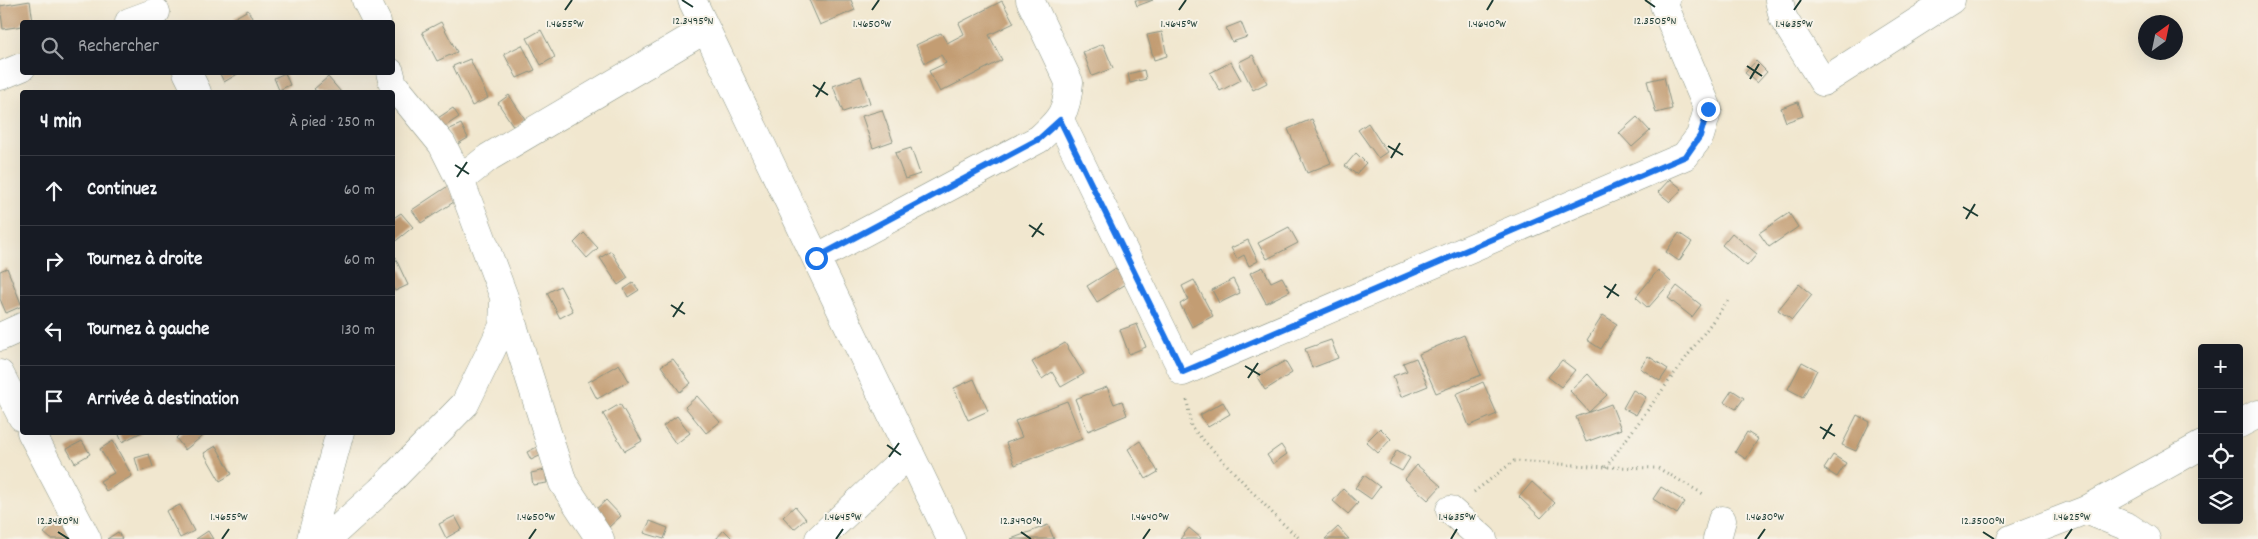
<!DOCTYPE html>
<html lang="fr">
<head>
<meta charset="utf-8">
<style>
  :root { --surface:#171b24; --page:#20242c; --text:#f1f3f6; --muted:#9ea1a6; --line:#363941 }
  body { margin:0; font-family:Dekko,sans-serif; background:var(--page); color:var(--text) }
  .controls { position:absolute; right:15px; bottom:15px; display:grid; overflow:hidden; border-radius:5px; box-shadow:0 5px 20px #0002 }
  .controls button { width:45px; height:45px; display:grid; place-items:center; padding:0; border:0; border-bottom:1px solid var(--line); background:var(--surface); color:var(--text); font:25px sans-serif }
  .compass { position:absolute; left:2138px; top:15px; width:45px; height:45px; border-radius:50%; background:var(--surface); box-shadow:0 5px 20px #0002; rotate:33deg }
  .stop { position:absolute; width:15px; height:15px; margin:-11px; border:4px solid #1a73e8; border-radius:50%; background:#fff }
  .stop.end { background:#1a73e8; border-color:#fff; box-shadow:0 1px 5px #0008 }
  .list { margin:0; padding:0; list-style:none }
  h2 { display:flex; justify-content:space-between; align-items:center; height:65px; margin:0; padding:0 20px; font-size:21px }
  h2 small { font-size:16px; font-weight:400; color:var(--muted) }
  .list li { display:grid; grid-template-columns:32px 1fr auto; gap:15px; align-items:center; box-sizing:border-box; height:70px; padding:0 20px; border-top:1px solid var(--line) }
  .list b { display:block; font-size:19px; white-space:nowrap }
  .list em { font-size:16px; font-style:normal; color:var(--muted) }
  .icon { flex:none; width:28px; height:28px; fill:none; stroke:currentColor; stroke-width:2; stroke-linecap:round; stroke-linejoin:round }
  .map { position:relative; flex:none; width:2258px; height:539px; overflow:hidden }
  .search { position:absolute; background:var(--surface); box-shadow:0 5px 20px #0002; left:20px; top:20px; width:375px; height:55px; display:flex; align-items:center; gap:12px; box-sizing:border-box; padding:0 18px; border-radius:5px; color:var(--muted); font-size:19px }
  .panel { position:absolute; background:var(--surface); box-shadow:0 5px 20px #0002; left:20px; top:90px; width:375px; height:345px; border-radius:5px }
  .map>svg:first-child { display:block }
</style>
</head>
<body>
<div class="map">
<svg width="2258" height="539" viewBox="0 0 2258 539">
  <rect width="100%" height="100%" fill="#f7f3e8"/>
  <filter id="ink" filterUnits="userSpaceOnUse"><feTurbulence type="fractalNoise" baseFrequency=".02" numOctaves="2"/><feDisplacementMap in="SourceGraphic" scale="10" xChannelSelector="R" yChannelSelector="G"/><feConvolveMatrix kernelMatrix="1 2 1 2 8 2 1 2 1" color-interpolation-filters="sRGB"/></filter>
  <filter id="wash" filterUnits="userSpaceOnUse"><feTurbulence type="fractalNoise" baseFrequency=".0096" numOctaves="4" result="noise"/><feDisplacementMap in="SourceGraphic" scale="20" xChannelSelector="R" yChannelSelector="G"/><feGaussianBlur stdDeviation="1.12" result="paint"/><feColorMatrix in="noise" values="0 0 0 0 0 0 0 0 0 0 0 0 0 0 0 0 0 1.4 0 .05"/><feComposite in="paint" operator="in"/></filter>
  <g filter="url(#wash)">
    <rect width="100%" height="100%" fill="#f1e7cf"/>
    <g id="blocks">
      <path fill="#c39d73" d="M809,0H851L855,10L820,25Z
        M1135,0H1153L1137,6Z
        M30,1L33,22H22V26L3,29L0,6Z
        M1002,1L1014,23L989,35L1002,60L940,92L929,71L946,63L941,55L925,63L916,45L941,33L947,43L964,34L959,23Z
        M248,10L254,22H237L234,18Z
        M441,22L457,52L437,61L422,32Z
        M1241,22L1247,37L1232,42L1226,28Z
        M541,30L555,57L541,65L527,38Z
        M1162,32L1167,56L1154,60L1147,35Z
        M1103,44L1113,68L1092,76L1083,52Z
        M522,45L535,70L517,78L504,54Z
        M1253,55L1267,83L1253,90L1239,62Z
        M470,59L488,98L472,106L453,66Z
        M1756,61L1767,72L1757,83L1745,73Z
        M1231,62L1241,80L1220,91L1210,73Z
        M1144,70L1146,79L1130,83L1128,74Z
        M219,72H241L224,82Z
        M285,73L290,85L279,90L274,78Z
        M861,76L870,103L843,112L833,86Z
        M328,77L341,92H317L314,89Z
        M1664,77L1672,109L1656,113L1647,81Z
        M509,95L525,119L514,127L498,103Z
        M1798,102L1803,116L1786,122L1781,108Z
        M453,108L459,117L441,129L435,120Z
        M882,110L893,141L873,148L862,116Z
        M1637,117L1650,131L1632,147L1619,133Z
        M1312,119L1331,163L1307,173L1288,129Z
        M1368,123L1387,152L1378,158L1358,130Z
        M461,124L468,138L456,145L448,130Z
        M911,148L920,174L905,179L895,153Z
        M1356,153L1366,163L1356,174L1345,166Z
        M1670,179L1682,189L1670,202L1658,192Z
        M448,186L457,200L421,223L412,210Z
        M401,213L413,227L392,244V219Z
        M1789,213L1798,227L1769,247L1759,233Z
        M1289,227L1298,243L1267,259L1258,243Z
        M584,233L598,248L587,258L574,243Z
        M1679,233L1692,242L1679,261L1666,252Z
        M1732,233L1757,254L1747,266L1722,245Z
        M1248,240L1258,261L1249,266L1244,255L1237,259L1231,248Z
        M392,251L408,285L395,291L392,286Z
        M611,251L628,278L618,285L600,258Z
        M1263,267L1271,282L1282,277L1290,291L1266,303L1250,273Z
        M7,268L22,306L6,313L0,299V271Z
        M1116,268L1126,284L1097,302L1087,286Z
        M1658,270L1671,282L1648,308L1636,297Z
        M1233,279L1240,293L1219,303L1212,290Z
        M1194,280L1213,316L1192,327L1180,304L1188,299L1182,286Z
        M633,283L639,290L628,297L624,289Z
        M1799,284L1812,295L1792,320L1778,310Z
        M560,286L573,311L560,318L547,293Z
        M1677,286L1701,305L1692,317L1668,298Z
        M1603,315L1617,324L1601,349L1587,340Z
        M1137,324L1146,347L1129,354L1120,330Z
        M1464,335L1481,375L1436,393L1419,354Z
        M1331,340L1338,358L1312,368L1305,349Z
        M1065,343L1084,374L1061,387L1052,372L1042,379L1032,362Z
        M1648,356L1668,369L1660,381L1640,368Z
        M1416,358L1428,386L1401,397L1393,376L1407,371L1403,363Z
        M673,359L691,383L680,392L661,366Z
        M1562,360L1575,370L1561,387L1548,377Z
        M1285,361L1292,373L1265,390L1257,377Z
        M1802,362L1817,370L1803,397L1788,389Z
        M619,364L629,381L597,399L588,382Z
        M1588,374L1607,395L1589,412L1570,391Z
        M974,379L988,411L968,420L954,388Z
        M1483,382L1497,414L1469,426L1456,394Z
        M1107,387L1114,404L1122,401L1127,415L1088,431L1075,399Z
        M1633,390L1646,397L1636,415L1623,408Z
        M1732,390L1744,398L1736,409L1724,402Z
        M697,396L720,422L706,433L685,407Z
        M1067,401L1082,439L1015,465L1006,443L1022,437L1015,421Z
        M1223,402L1230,414L1208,427L1200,415Z
        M620,404L642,441L625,451L603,414Z
        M1611,404L1621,429L1586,442L1576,417Z
        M1857,415L1870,422L1856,451L1842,445Z
        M677,416L690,433L676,444L663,426Z
        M1380,428L1391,439L1378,453L1366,442Z
        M118,432H142L122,442Z
        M182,432H204L205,434L185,450L176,438Z
        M1747,432L1758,439L1746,459L1735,452Z
        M82,441L90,454L75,463L67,449Z
        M113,441L132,476L106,491L100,481L114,473L100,449Z
        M1140,441L1158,472L1146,479L1128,449Z
        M547,442L552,450L531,460L527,452Z
        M1281,445L1287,454L1273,464L1267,455Z
        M216,446L232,474L220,481L204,453Z
        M1397,450L1410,458L1402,471L1389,464Z
        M149,454L153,467L139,472L135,458Z
        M1833,455L1846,463L1837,477L1824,469Z
        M1417,465L1441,486L1428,500L1405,479Z
        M545,470L547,483L533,485L531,473Z
        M1364,475L1380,487L1371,499L1355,488Z
        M1532,482L1555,503L1541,518L1519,497Z
        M1661,487L1685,502L1677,514L1653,499Z
        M1343,489L1358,503L1348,514L1333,501Z
        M606,500L621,516L609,527L594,511Z
        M180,505L194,531L180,538L166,511Z
        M795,506L806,519L794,529L783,517Z
        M455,516L462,529L446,538L439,524Z
        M58,518L74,533L68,539H51L44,533Z
        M650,521L668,528L664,539L644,533Z
        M1048,525L1054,539H1011Z
        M1338,527L1349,539H1325Z
        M1189,528L1201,538L1200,539H1180Z
        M724,530L733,539H716Z
        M208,531L213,539H196Z
        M118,532L122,539H107Z"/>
    </g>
  </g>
  <g filter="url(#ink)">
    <use href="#blocks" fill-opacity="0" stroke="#889282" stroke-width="1"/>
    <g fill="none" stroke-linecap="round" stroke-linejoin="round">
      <defs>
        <path id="minor" d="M366,0L377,22
          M692,0L951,539
          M1779,0L1783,18L1823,82L1951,0
          M129,22L156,12
          M187,72L197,92
          M390,72L393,84L442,144L460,180L504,297L563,483L600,539
          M0,76L22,67
          M1060,120L1183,372L1685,156L1700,136L1708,109L1664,5L1666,0
          M460,180L489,157L706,29
          M816,258L1039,139C1061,119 1067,112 1069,82L1030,0
          M0,337L22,327
          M0,374L22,417
          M2239,424L2258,414
          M31,432L87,539
          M1450,510L1483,539
          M2086,510L2128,527L2146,539
          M311,539L340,432
          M327,539L380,491L465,404L503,326L504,302
          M819,539L910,453
          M1717,539L1722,520
          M2011,539L2086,510L2202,445"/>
      </defs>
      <use href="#minor" stroke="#889282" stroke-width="29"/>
      <path stroke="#889282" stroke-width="3" stroke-dasharray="1 4" stroke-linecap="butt" d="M1187,400L1191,427L1279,520L1300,539
        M1606,467L1729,299
        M1474,492L1514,461L1606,467L1658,468L1705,495"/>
      <use href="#minor" stroke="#fff" stroke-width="28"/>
    </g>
  </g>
  <g fill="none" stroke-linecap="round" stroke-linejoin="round" filter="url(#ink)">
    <path stroke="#1a73e8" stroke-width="6" d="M816,258L1039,139L1060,120L1183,372L1686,156L1700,136L1708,109"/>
  </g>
  <path fill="none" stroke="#1f3d34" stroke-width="2" d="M682,0L693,7M1645,0L1655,7M565,10L572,0M872,10L879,0M1179,10L1186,0M1487,10L1493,0M1794,10L1801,0M1747,66L1762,76M1750,79L1759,64M813,85L828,95M816,97L825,82M1388,146L1403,155M1391,158L1400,143M455,165L469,174M457,177L467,162M1963,207L1978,216M1966,219L1975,204M1029,225L1044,235M1032,237L1042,223M1604,286L1619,296M1607,298L1616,284M671,305L685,314M673,317L683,302M1245,366L1260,375M1248,378L1258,363M1820,427L1835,436M1823,439L1832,424M887,445L901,455M889,457L899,443M58,532L69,539M1021,532L1031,539M1983,532L1994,539M222,539L229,529M529,539L536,529M836,539L843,529M1143,539L1150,529M1451,539L1457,529M1758,539L1765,529M2065,539L2072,529"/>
  <g font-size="12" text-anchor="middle" fill="#1f3d34" stroke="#f7f3e8" stroke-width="4" stroke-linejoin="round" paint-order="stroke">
    <text x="693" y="24">12.3495°N</text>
    <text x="1655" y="24">12.3505°N</text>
    <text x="565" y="27">1.4655°W</text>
    <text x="872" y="27">1.4650°W</text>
    <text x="1179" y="27">1.4645°W</text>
    <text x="1487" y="27">1.4640°W</text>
    <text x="1794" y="27">1.4635°W</text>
    <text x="229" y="520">1.4655°W</text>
    <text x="536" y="520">1.4650°W</text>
    <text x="843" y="520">1.4645°W</text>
    <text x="1150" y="520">1.4640°W</text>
    <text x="1457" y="520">1.4635°W</text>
    <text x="1765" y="520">1.4630°W</text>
    <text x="2072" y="520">1.4625°W</text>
    <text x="58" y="524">12.3480°N</text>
    <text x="1021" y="524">12.3490°N</text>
    <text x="1983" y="524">12.3500°N</text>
  </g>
</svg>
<div class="controls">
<button>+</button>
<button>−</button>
<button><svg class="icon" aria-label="locate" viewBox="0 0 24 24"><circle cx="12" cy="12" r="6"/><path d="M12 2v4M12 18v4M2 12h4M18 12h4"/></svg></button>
<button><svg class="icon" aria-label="layers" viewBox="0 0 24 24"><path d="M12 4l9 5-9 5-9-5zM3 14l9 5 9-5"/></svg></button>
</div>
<svg class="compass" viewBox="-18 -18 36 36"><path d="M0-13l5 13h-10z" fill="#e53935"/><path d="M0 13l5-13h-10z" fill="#9ea1a6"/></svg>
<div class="stop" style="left:816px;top:258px"></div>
<div class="stop end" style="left:1708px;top:109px"></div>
<div class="search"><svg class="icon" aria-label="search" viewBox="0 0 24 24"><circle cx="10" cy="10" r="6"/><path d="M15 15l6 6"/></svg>Rechercher</div>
<section class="panel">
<h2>4 min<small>À pied · 250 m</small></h2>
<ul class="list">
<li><svg class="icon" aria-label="ahead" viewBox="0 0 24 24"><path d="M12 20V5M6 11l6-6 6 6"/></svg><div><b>Continuez</b></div><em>60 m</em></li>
<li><svg class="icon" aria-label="right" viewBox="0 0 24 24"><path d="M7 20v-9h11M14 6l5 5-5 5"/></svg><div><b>Tournez à droite</b></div><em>60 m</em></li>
<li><svg class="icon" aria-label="left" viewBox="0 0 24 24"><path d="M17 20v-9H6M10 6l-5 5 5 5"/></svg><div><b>Tournez à gauche</b></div><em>130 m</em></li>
<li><svg class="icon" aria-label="arrive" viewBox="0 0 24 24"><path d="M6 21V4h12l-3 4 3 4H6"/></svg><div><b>Arrivée à destination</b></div></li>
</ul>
</section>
</div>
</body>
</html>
